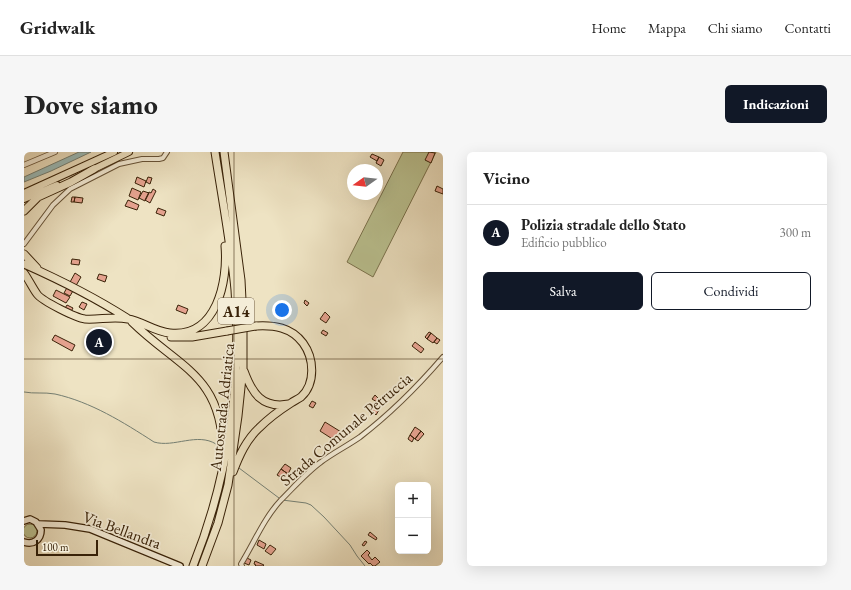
<!DOCTYPE html>
<html lang="it">
<head>
<meta charset="utf-8">
<style>
  :root { --surface:#fff; --page:#f6f6f6; --text:#222; --muted:#767676; --line:#e0e0e0; --accent:#111827 }
  body { margin:0; font-family:"EB Garamond",serif; background:var(--page); color:var(--text) }
  .controls { position:absolute; right:12px; bottom:12px; display:grid; overflow:hidden; border-radius:6px; box-shadow:0 4px 16px #0002 }
  .controls button { width:36px; height:36px; display:grid; place-items:center; padding:0; border:0; border-bottom:1px solid var(--line); background:var(--surface); color:var(--text); font:20px sans-serif }
  .compass { position:absolute; left:323px; top:12px; width:36px; height:36px; border-radius:50%; background:var(--surface); box-shadow:0 4px 16px #0002; rotate:255deg }
  .scale { position:absolute; left:12px; bottom:10px; width:62px; box-sizing:border-box; padding-left:4px; border:2px solid #392208; border-top:0; font-size:11px; line-height:14px; white-space:nowrap; color:#392208; -webkit-text-stroke:3px #f4edd8; paint-order:stroke }
  .you { position:absolute; left:258px; top:158px; width:14px; height:14px; margin:-10px; border:3px solid #fff; border-radius:50%; background:#1a73e8; box-shadow:0 0 0 6px #1a73e833 }
  .badge { display:grid; place-items:center; width:26px; height:26px; border-radius:50%; background:var(--accent); color:#fff; font-size:13px; font-weight:700 }
  .pin { position:absolute; translate:-50% -50%; border:2px solid #fff; box-shadow:0 1px 4px #0006 }
  .list { margin:0; padding:0; list-style:none }
  h2 { display:flex; justify-content:space-between; align-items:center; height:52px; margin:0; padding:0 16px; font-size:17px }
  h2 small { font-size:13px; font-weight:400; color:var(--muted) }
  .list li { display:grid; grid-template-columns:26px 1fr auto; gap:12px; align-items:center; box-sizing:border-box; height:56px; padding:0 16px; border-top:1px solid var(--line) }
  .list b { display:block; font-size:15px; white-space:nowrap }
  .list p { margin:0; font-size:13px; white-space:nowrap; color:var(--muted) }
  .list em { font-size:13px; font-style:normal; color:var(--muted) }
  .actions { display:flex; gap:8px; padding:12px 16px }
  .actions a { flex:1; padding:9px 0; border:1px solid var(--accent); border-radius:6px; text-align:center; font-size:14px; color:var(--accent) }
  .actions .main { background:var(--accent); color:#fff }
  .map { position:relative; flex:none; width:419px; height:414px; overflow:hidden; border-radius:6px }
  header { display:flex; align-items:center; gap:24px; box-sizing:border-box; height:56px; padding:0 20px; background:var(--surface); border-bottom:1px solid var(--line) }
  header strong { font-size:19px }
  nav { display:flex; gap:22px; margin-inline-start:auto; font-size:14px }
  .intro { display:flex; align-items:center; justify-content:space-between; box-sizing:border-box; height:96px; padding:0 24px }
  h1 { margin:0; font-size:28px }
  .button { padding:10px 18px; border-radius:6px; background:var(--accent); color:#fff; font-size:14px; font-weight:700 }
  main { display:flex; gap:24px; padding:0 24px }
  aside { flex:1; background:var(--surface); border-radius:6px; box-shadow:0 4px 16px #0002 }
  .map>svg:first-child { display:block }
</style>
</head>
<body>
<header>
<strong>Gridwalk</strong>
<nav><a>Home</a><a>Mappa</a><a>Chi siamo</a><a>Contatti</a></nav>
</header>
<div class="intro"><h1>Dove siamo</h1><a class="button">Indicazioni</a></div>
<main>
<div class="map">
<svg width="419" height="414" viewBox="0 0 419 414">
  <rect width="100%" height="100%" fill="#eee3c3"/>
  <filter id="stains"><feTurbulence type="fractalNoise" baseFrequency=".005" numOctaves="4"/><feColorMatrix values="0 0 0 0 .2 0 0 0 0 .09 0 0 0 0 .02 0 0 0 .5 -.17"/></filter>
  <radialGradient id="worn" r=".72"><stop offset=".6" stop-color="#630" stop-opacity="0"/><stop offset="1" stop-color="#630" stop-opacity=".3"/></radialGradient>
  <path fill="#bbc392" stroke="#7a724d" d="M379,0H412L349,125L323,110Z
    M-1 379a7 7 0 1 1 14 0a7 7 0 1 1-14 0Z"/>
  <path fill="#9bbdbb" stroke="#747f73" d="M55,0H67L27,19L0,30V25Z"/>
  <g fill="none" stroke-linecap="round" stroke-linejoin="round">
    <path stroke="#747f73" stroke-width="1" d="M0,240C10,242 20,240 31,242C67,250 99,270 130,290C150,296 173,280 192,292
      M215,316L255,346
      M258,348L282,351L287,353L300,365L326,393L333,404L341,414"/>
  </g>
  <path fill="#e5a28f" stroke="#392208" d="M405,0L411,1L407,11L401,8Z
    M348,2L355,5L353,9L346,5Z
    M355,5L360,8L357,14L352,11Z
    M113,25L122,29L120,35L111,31Z
    M124,25L128,26L126,32L122,30Z
    M413,34L419,37V42L411,39Z
    M108,36L117,40L114,48L105,44Z
    M129,37L132,39L126,51L121,48L125,40L127,41Z
    M119,39L125,41L121,49L115,46Z
    M48,45H51L50,50H47Z
    M51,45L59,46L58,51L50,50Z
    M104,48L115,53L113,58L101,54Z
    M134,56L142,59L140,64L132,61Z
    M48,107L56,108L55,113L47,112Z
    M51,121L57,125L46,144L40,141Z
    M75,122L83,124L81,130L73,127Z
    M32,138L46,145L42,151L29,144Z
    M281,148L285,151L283,154L280,151Z
    M58,150L63,152L60,158L55,155Z
    M43,153L49,156L44,165L38,161Z
    M154,153L164,157L162,162L152,158Z
    M301,160L306,165L302,171L296,167Z
    M299,178L304,181L302,184L297,181Z
    M70,179L84,186L78,198L64,191Z
    M405,180L407,181L403,187L401,185Z
    M407,181L413,186L409,191L403,187Z
    M31,183L51,193L48,199L28,188Z
    M413,186L416,188L413,192L410,190Z
    M391,190L400,197L397,201L388,194Z
    M351,243L355,247L353,250L348,247Z
    M288,249L292,251L289,256L285,254Z
    M347,251L355,258L352,263L350,261L348,263L344,260L347,257L344,255Z
    M301,270L322,283L319,288L312,284L310,288L296,279Z
    M391,275L397,279L391,287L386,283Z
    M397,279L400,282L394,289L391,287Z
    M386,283L390,286L388,290L384,287Z
    M261,312L267,316L264,322L257,317Z
    M257,317L264,322L260,327L253,323Z
    M346,380L353,386L352,388L344,383Z
    M235,388L242,392L240,397L233,393Z
    M341,389L343,390L340,394L338,393Z
    M246,393L252,397L247,403L241,399Z
    M343,398L346,401L344,403L348,408L351,405L356,410L351,414H349L346,411L345,412L337,404Z
    M223,406L227,408L225,413L220,411Z
    M231,409L240,413L239,414H231L232,413L230,412Z"/>
  <g fill="none" stroke-linecap="round" stroke-linejoin="round">
    <defs>
      <path id="minor" d="M0,92L29,53L46,37L95,12L118,7H135L139,6L143,0
        M218,414L217,412C230,391 240,366 257,348C270,335 283,320 297,310C309,301 323,294 336,285C366,262 394,234 419,205"/>
      <path id="tertiary" d="M0,13L31,0"/>
      <path id="secondary" d="M0,369L6,367L12,370L17,378C17,388 9,393 0,390
        M15,372L41,373L66,377L156,414"/>
      <path id="trunk" d="M66,19L105,0
        M0,41L90,0
        M0,47L33,33"/>
      <path id="motorway" d="M0,59L14,45L47,30L70,17
        M0,102L13,116
        M0,112C36,128 70,145 103,166
        M0,121C5,128 8,135 13,142C18,149 52,166 61,167C75,168 89,164 104,167C118,169 131,180 146,181C193,186 204,129 201,94
        M108,170C155,216 198,223 199,300
        M147,185H168L203,179
        M220,219C228,241 238,257 265,252
        M209,320C215,304 222,288 235,276C244,267 256,258 267,251C270,249 274,247 277,245C292,231 290,206 279,191C267,175 250,173 232,174
        M169,414C204,327 218,231 211,138C207,92 198,46 191,0
        M178,414L194,371L204,333L214,264L219,216V168L217,128L200,0"/>
    </defs>
    <use href="#minor" stroke="#665237" stroke-width="6"/>
    <use href="#tertiary" stroke="#665237" stroke-width="6"/>
    <use href="#secondary" stroke="#392208" stroke-width="8"/>
    <use href="#trunk" stroke="#392208" stroke-width="8"/>
    <use href="#motorway" stroke="#392208" stroke-width="9"/>
    <use href="#minor" stroke="#f4edd8" stroke-width="4"/>
    <use href="#tertiary" stroke="#f4edd8" stroke-width="4.5"/>
    <use href="#secondary" stroke="#f4edd8" stroke-width="5.5"/>
    <use href="#trunk" stroke="#eee3c3" stroke-width="6"/>
    <use href="#motorway" stroke="#eee3c3" stroke-width="7"/>
    <defs>
      <path id="motorway-bridge" d="M203,179L232,174"/>
    </defs>
    <use href="#motorway-bridge" stroke="#392208" stroke-width="9" stroke-linecap="butt"/>
    <use href="#motorway-bridge" stroke="#eee3c3" stroke-width="7"/>
  </g>
  <path fill="none" stroke="#392208" stroke-width="1" stroke-opacity="0.55" d="M210,0V414M0,207H419"/>
  <g text-anchor="middle" dominant-baseline="central" stroke-width="3.5" stroke-linejoin="round" paint-order="stroke">
    <rect fill="#f4edd8" stroke="#715f46" stroke-width="1" x="194" y="146" width="36" height="26" rx="3"/>
    <g font-size="15" font-weight="bold" fill="#392208">
      <text x="212" y="159">A14</text>
    </g>
    <g font-size="16" fill="#392208" stroke="#f4edd8">
      <text transform="translate(198 255) rotate(-84)">Autostrada Adriatica</text>
      <text transform="translate(322 277) rotate(-40)">Strada Comunale Petruccia</text>
      <text transform="translate(98 378) rotate(20)">Via Bellandra</text>
    </g>
  </g>
  <rect width="100%" height="100%" filter="url(#stains)"/>
  <rect width="100%" height="100%" fill="url(#worn)"/>
</svg>
<div class="controls">
<button>+</button>
<button>−</button>
</div>
<svg class="compass" viewBox="-18 -18 36 36"><path d="M0-13l5 13h-10z" fill="#e53935"/><path d="M0 13l5-13h-10z" fill="#767676"/></svg>
<div class="scale">100 m</div>
<div class="you"></div>
<div class="pin badge" style="left:75px;top:190px">A</div>
</div>
<aside>
<h2>Vicino<small></small></h2>
<ul class="list">
<li><span class="badge">A</span><div><b>Polizia stradale dello Stato</b><p>Edificio pubblico</p></div><em>300 m</em></li>
</ul>
<div class="actions"><a class="main">Salva</a><a>Condividi</a></div>
</aside>
</main>
</body>
</html>
